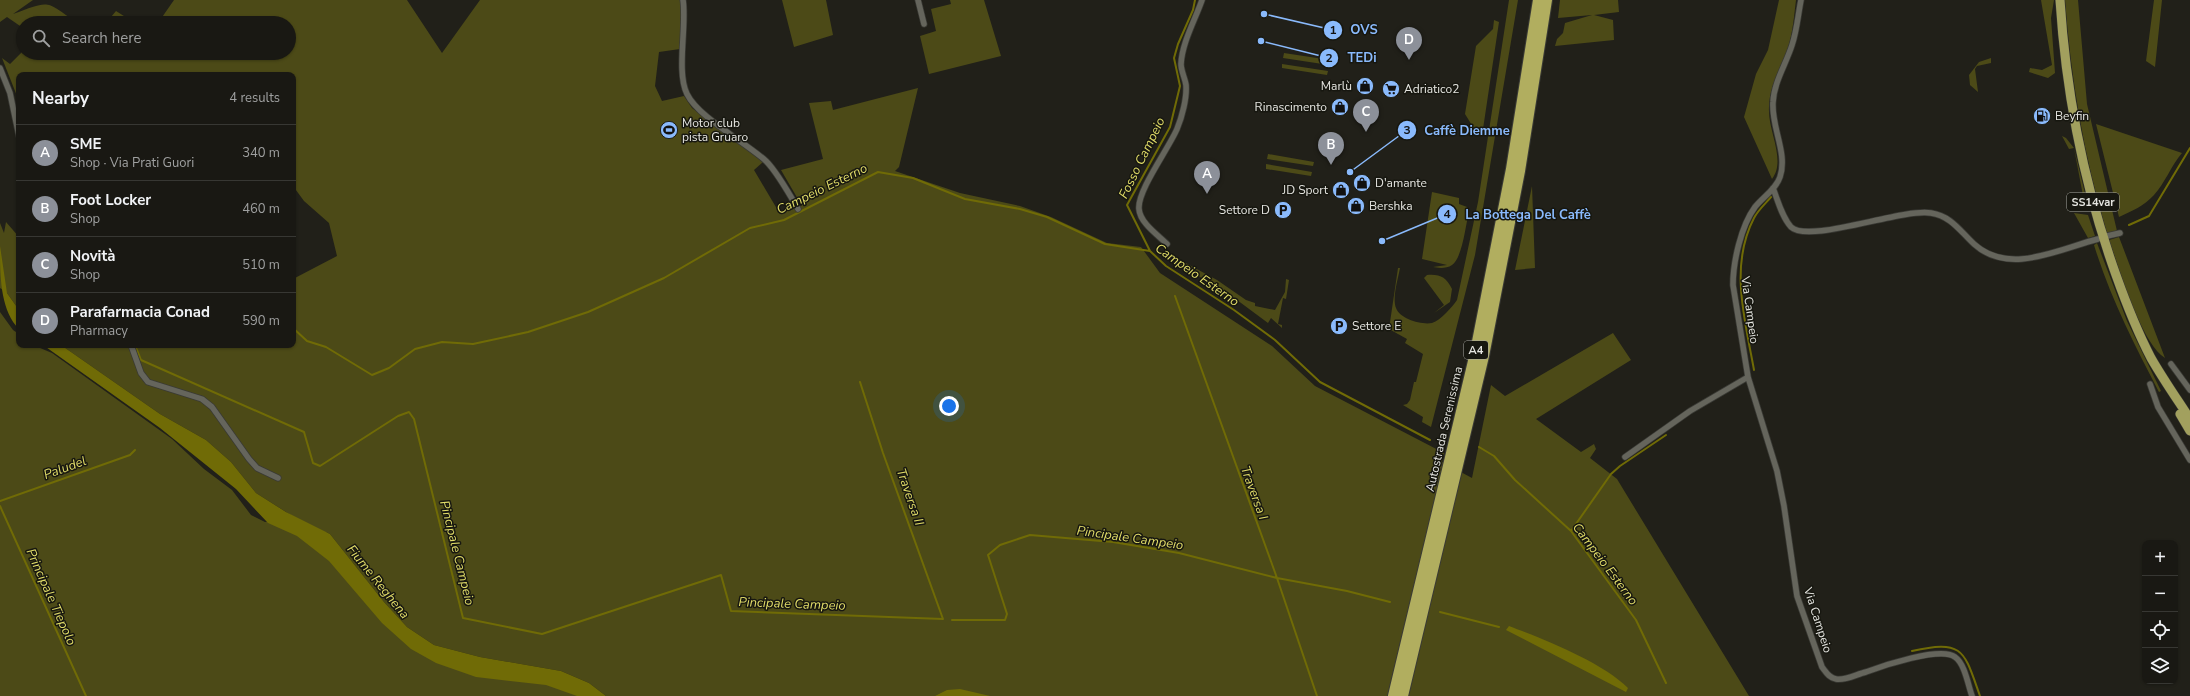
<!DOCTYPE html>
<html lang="en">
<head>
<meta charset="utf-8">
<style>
  :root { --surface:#191813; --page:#262521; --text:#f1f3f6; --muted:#9fa0a0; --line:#373733; --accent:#8c9099 }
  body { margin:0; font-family:"Nunito Sans",sans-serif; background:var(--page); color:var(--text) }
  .controls { position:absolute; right:12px; bottom:12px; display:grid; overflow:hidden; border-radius:8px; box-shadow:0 1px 3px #0004 }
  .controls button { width:36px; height:36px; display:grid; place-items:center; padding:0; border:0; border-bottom:1px solid var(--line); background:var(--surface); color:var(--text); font:20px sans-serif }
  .you { position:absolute; left:949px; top:406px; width:14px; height:14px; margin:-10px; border:3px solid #fff; border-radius:50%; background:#1a73e8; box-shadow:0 0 0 6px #1a73e833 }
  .badge { display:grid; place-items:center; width:26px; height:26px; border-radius:50%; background:var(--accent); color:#fff; font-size:13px; font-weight:700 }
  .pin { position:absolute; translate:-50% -33px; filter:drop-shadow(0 1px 2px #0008) }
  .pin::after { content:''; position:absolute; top:21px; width:14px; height:12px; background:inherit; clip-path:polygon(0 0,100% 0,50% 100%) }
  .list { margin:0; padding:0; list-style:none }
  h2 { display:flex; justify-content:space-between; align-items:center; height:52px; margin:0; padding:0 16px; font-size:17px }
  h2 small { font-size:13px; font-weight:400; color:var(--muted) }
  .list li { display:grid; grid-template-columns:26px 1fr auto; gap:12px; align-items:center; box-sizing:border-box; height:56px; padding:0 16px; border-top:1px solid var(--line) }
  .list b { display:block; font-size:15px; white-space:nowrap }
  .list p { margin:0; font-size:13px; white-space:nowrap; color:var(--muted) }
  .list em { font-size:13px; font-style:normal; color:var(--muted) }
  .icon { flex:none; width:22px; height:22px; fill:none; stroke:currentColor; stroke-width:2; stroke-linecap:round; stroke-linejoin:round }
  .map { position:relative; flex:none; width:2190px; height:696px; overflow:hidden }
  .search { position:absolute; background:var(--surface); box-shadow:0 1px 3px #0004; left:16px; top:16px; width:280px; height:44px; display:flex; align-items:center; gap:10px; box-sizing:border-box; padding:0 14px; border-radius:22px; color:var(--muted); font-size:15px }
  .panel { position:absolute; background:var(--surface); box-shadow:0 1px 3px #0004; left:16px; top:72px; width:280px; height:276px; border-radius:8px }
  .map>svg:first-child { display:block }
</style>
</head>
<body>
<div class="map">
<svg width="2190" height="696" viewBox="0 0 2190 696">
  <rect width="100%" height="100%" fill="#212019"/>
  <path fill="#4c4a17" d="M0,0H33L13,14C51,0 45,0 77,23H23V28L7,17L0,22Z
    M174,0H407L442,53L480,0H681L683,15L680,49L659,52L655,86L662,101L684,96L692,108L763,162L754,170L780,214L793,205L802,206L781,170L823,159L809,103L831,101L833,110L918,88L899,167L895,171L960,193L1020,206L1051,217L1107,243L1141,247L1160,273L1272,346L1315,386L1444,453L1442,462L1472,478L1491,385L1505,396L1613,333L1631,360L1536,419L1581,452L1594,444L1596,449L1590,458L1617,479L1749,696H606L589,683L561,671L480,657L434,645L407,627L384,602L330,534L326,532L401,639L540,677L590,696H0V312L13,330L19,334V345H33L52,353L172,439L204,469L232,490L251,515L265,522L294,517L256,493L231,462L206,440L160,414L61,345H293V279L337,256L329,223L304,201L293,186V75H19V95L17,96L2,58L10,64L23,51V53H289V23H158Z
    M782,0H826L833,35L794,47Z
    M950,0H984L1001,56L929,74L920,36L936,31L931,9L951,4Z
    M1509,0H1518L1475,255L1431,427L1422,422L1423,417L1403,405L1407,404L1410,400L1414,382H1416L1423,354L1405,343L1407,339L1389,329L1398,268H1400C1398,279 1392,298 1396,308C1400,319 1421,325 1432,323C1441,320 1452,307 1457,300L1478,202Z
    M1560,0H1618L1619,12L1594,15L1613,20L1614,40L1555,46L1557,39L1563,33L1565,23L1592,15L1558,18Z
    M1779,0H1796C1794,16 1793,32 1788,48C1781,70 1768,87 1769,111C1769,133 1786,161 1772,179L1744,117L1756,74L1768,50Z
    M2041,0H2054L2051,18L2055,73L2048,78L2029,72L2030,68L2042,70L2052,65Z
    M2065,0H2078L2087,104L2117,231L2107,233C2084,157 2071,80 2065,0Z
    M2154,0H2162L2155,67L2146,61Z
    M116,11L135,23H106Z
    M1494,20L1499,22L1483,129L1478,135L1465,114L1476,46L1493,29Z
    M1284,53L1330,60L1329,65L1283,58Z
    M1991,58V63L1977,66L1975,69L1978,92L1970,85L1969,75L1979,62Z
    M1282,64L1328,71L1327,75L1282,68Z
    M2096,124L2182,153C2171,166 2165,183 2154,195C2144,206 2132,211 2119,217Z
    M2062,136L2066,138L2074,148L2089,210L2074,208L2073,204L2084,201L2074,148L2069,149Z
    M1268,154L1314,162L1313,166L1267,159Z
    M1266,164L1312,172L1311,176L1266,169Z
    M1532,186L1535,268L1515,270Z
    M1432,192L1459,198V204L1467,207L1469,211C1466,224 1462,259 1452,265C1446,269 1438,268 1433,267L1447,265L1422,259Z
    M2074,213L2088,215L2095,236L2088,238Z
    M6,222L19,237V310L7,293L0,288V223L4,233Z
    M2119,237L2165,358C2141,343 2119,268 2109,240Z
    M2097,243L2127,321L2161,391L2159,392C2134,344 2110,297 2094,245Z
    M1169,254L1217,280L1246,300L1255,303V306L1275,310L1285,292L1286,279L1289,280L1286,299L1283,298L1278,324L1282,325V328L1271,318L1268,323L1237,300L1168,257Z
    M1427,275C1440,274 1446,277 1452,289L1450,302L1434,313L1444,305L1424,278Z"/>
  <path fill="#706b06" d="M0,246L7,293L19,310V329C0,310 0,275 0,246Z
    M43,345H61L160,414L206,440L231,462L256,493L286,512L330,534L384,602L407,627L434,645L480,657L561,671L589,683L606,696H577L546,685L476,677L436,663L411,649L382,623L329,561L297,536L268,523L236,489L160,428Z
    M1509,626C1543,639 1602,662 1628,688L1626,692L1506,630Z
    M960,689L990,696H935L947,690Z"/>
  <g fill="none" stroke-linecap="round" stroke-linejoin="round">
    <path stroke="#706b06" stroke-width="2" d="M2129,225L2149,216L2190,148
      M1150,251L1127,205L1170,127L1180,86L1174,58L1178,44L1193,10L1195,0
      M1175,296L1277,578L1317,696
      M293,328L307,341L326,347L372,375L389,368L415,349L442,342L473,344L528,332L588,312L664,278L750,228L784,220L878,172L913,178L965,199L1020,209L1047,217L1105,244L1150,251L1166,266L1234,310L1275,340L1320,382L1430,440
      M135,345L141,360L304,432L313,463L320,466L398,416L409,412L414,419L463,618L542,634L721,575L731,611L943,619L883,453L860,382
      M1754,370C1745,320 1729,266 1754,218C1758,210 1766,203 1771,197
      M1479,447L1494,456L1515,480L1571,531L1636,620L1666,683
      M0,501L130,455L135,450
      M0,506L86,696
      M1571,531L1611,474L1620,466L1666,435
      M1440,612L1499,627
      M952,620H1005L1007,614L988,555L1000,545L1030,535L1113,542L1179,553L1277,578L1347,591L1390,602
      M1912,651C1964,639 1964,651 1980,696"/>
    <defs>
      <path id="minor" d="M683,0C687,26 676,72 687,94C698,117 745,142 766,161C777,172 790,195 798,209
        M918,0L924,24
        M0,68L10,93L19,136
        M1773,188C1778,201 1782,217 1791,227C1809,244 1902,208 1931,213C1951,216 1960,231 1974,244C2009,276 2059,249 2098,239
        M2107,236L2120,233
        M1167,244C1158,235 1140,223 1139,209C1137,191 1169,148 1177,129C1182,117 1187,98 1186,85C1185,78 1181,71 1181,64C1182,43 1195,20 1202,0
        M131,345L141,373L148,382L202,399L212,407L249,459L257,468L278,478
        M2171,364L2190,390
        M1748,377L1777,471L1784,506L1797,596L1822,667C1826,672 1829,678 1836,679C1845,681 1857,674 1866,672C1882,666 1941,646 1955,657C1965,664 1968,685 1972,696
        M2150,384L2158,407L2190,460
        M1625,457L1690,411L1748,377L1733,285C1733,262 1741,226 1755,207C1763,197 1776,189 1780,177C1788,153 1771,127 1773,102C1774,82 1786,64 1792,45C1797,30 1798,15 1801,0"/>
      <path id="trunk" d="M2060,0C2066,94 2084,186 2116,275C2126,303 2137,331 2151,358C2163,379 2177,399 2190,419
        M2180,414L2190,431"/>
      <path id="motorway" d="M1393,696L1474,357L1511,169L1538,0
        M1403,696L1484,356L1520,171L1547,0"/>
    </defs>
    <use href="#minor" stroke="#3a3a35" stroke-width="7"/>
    <use href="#trunk" stroke="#3a3a35" stroke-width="10"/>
    <use href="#motorway" stroke="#3a3a35" stroke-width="12"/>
    <use href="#minor" stroke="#65655c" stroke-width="5.5"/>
    <use href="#trunk" stroke="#a2a05e" stroke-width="9"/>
    <use href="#motorway" stroke="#b1ae5f" stroke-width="10"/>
  </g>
  <defs>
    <symbol id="shop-disc" viewBox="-11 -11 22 22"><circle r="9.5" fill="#8abafc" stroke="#171710"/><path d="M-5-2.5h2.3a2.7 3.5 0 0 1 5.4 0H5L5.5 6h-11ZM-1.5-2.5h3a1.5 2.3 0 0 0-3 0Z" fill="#111"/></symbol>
    <symbol id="supermarket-disc" viewBox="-11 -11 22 22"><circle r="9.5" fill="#8abafc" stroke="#171710"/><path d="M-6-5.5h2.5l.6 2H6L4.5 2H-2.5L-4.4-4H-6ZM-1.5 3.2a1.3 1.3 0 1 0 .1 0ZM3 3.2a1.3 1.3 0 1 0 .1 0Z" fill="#111"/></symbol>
    <symbol id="fuel-disc" viewBox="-11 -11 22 22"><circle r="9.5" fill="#8abafc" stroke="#171710"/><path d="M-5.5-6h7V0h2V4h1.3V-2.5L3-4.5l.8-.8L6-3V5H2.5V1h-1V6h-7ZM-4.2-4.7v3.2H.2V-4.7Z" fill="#111"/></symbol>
    <symbol id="stadium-disc" viewBox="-11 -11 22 22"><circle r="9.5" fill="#8abafc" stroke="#171710"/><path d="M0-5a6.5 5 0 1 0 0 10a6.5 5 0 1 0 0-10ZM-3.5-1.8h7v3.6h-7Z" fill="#111"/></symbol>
    <symbol id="parking-disc" viewBox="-11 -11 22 22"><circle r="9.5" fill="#8abafc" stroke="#171710"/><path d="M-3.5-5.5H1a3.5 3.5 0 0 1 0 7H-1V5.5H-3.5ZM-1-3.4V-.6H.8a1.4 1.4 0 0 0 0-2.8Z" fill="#111"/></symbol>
  </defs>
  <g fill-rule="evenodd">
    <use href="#shop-disc" x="1355" y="76" width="20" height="20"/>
    <use href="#supermarket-disc" x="1381" y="79" width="20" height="20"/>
    <use href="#shop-disc" x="1330" y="97" width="20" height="20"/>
    <use href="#fuel-disc" x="2032" y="106" width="20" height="20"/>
    <use href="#stadium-disc" x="659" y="120" width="20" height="20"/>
    <use href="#shop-disc" x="1352" y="173" width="20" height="20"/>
    <use href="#shop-disc" x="1331" y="180" width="20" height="20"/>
    <use href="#shop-disc" x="1346" y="196" width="20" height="20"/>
    <use href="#parking-disc" x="1273" y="200" width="20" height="20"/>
    <use href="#parking-disc" x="1329" y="316" width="20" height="20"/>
  </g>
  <g text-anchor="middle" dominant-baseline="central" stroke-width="3" stroke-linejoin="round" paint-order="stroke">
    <g fill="#171710" stroke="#a7a7a2" stroke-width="1">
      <rect x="2067" y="193" width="52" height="18" rx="3"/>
      <rect x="1464" y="341" width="24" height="18" rx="3"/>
    </g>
    <g font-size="11" font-weight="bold" fill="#e5e5e0">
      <text x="2093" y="202">SS14var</text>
      <text x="1476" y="350">A4</text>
    </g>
    <g font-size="12" fill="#e5e5e0" stroke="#171710" text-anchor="start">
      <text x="1352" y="86" text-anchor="end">Marlù</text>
      <text x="1404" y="89">Adriatico2</text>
      <text x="1327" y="107" text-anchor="end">Rinascimento</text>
      <text x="2055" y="116">Beyfin</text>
      <text x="682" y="123">Motor club<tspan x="682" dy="14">pista Gruaro</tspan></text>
      <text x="1375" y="183">D'amante</text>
      <text x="1328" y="190" text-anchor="end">JD Sport</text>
      <text x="1369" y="206">Bershka</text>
      <text x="1270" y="210" text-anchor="end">Settore D</text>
      <text x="1352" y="326">Settore E</text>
    </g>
    <g font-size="12" fill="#e5e5e0" stroke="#171710">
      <text transform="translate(1750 310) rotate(82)">Via Campeio</text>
      <text transform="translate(1444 429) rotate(-77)">Autostrada Serenissima</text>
      <text transform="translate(1818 620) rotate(72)">Via Campeio</text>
    </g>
    <g font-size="13" font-style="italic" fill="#e1dc68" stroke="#171710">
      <text transform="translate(1142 158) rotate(-64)">Fosso Campeio</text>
      <text transform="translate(822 189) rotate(-26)">Campeio Esterno</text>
      <text transform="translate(1197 275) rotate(35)">Campeio Esterno</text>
      <text transform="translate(65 468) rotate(-20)">Paludel</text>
      <text transform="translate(1254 493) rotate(70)">Traversa I</text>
      <text transform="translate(910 497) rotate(71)">Traversa II</text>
      <text transform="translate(1130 538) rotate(8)">Pincipale Campeio</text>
      <text transform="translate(457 553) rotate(76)">Pincipale Campeio</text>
      <text transform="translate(1605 564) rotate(53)">Campeio Esterno</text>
      <text transform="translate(378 582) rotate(51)">Fiume Reghena</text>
      <text transform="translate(51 597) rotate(66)">Principale Tiepolo</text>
      <text transform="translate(792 604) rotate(2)">Pincipale Campeio</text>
    </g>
  </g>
  <path fill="none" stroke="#8abafc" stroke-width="1.5" d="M1264 14L1333 30M1261 41L1329 58M1350 172L1407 130M1382 241L1447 214"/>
  <g fill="#8abafc" stroke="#171710" stroke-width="1.5">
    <circle cx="1264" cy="14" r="4"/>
    <circle cx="1261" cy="41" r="4"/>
    <circle cx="1350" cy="172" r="4"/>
    <circle cx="1382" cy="241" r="4"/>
    <circle cx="1333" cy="30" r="10"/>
    <circle cx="1329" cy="58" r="10"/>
    <circle cx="1407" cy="130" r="10"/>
    <circle cx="1447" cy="214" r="10"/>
  </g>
  <g font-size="12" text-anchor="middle" font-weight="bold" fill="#111">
    <text x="1333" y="34">1</text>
    <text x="1329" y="62">2</text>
    <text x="1407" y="134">3</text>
    <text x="1447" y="218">4</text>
  </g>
  <g font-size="13" text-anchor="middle" font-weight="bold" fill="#8abafc" stroke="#171710" stroke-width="3" stroke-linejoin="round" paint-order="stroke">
    <text x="1364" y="34">OVS</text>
    <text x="1362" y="62">TEDi</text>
    <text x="1467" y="135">Caffè Diemme</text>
    <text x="1528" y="219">La Bottega Del Caffè</text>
  </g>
</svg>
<div class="controls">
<button>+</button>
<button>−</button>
<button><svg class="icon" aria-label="locate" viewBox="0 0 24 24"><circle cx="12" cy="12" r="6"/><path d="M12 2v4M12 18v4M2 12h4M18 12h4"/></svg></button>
<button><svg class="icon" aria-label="layers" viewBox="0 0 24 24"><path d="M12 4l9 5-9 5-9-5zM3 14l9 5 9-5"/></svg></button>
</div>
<div class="you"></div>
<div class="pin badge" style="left:1207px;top:194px">A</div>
<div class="pin badge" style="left:1331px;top:165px">B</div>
<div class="pin badge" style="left:1366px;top:132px">C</div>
<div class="pin badge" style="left:1409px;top:60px">D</div>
<div class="search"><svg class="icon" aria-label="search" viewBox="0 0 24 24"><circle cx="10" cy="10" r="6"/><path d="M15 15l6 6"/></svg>Search here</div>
<section class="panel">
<h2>Nearby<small>4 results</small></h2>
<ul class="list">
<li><span class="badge">A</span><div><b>SME</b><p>Shop · Via Prati Guori</p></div><em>340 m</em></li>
<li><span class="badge">B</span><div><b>Foot Locker</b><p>Shop</p></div><em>460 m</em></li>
<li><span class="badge">C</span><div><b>Novità</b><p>Shop</p></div><em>510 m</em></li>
<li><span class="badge">D</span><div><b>Parafarmacia Conad</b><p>Pharmacy</p></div><em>590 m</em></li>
</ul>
</section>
</div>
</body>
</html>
